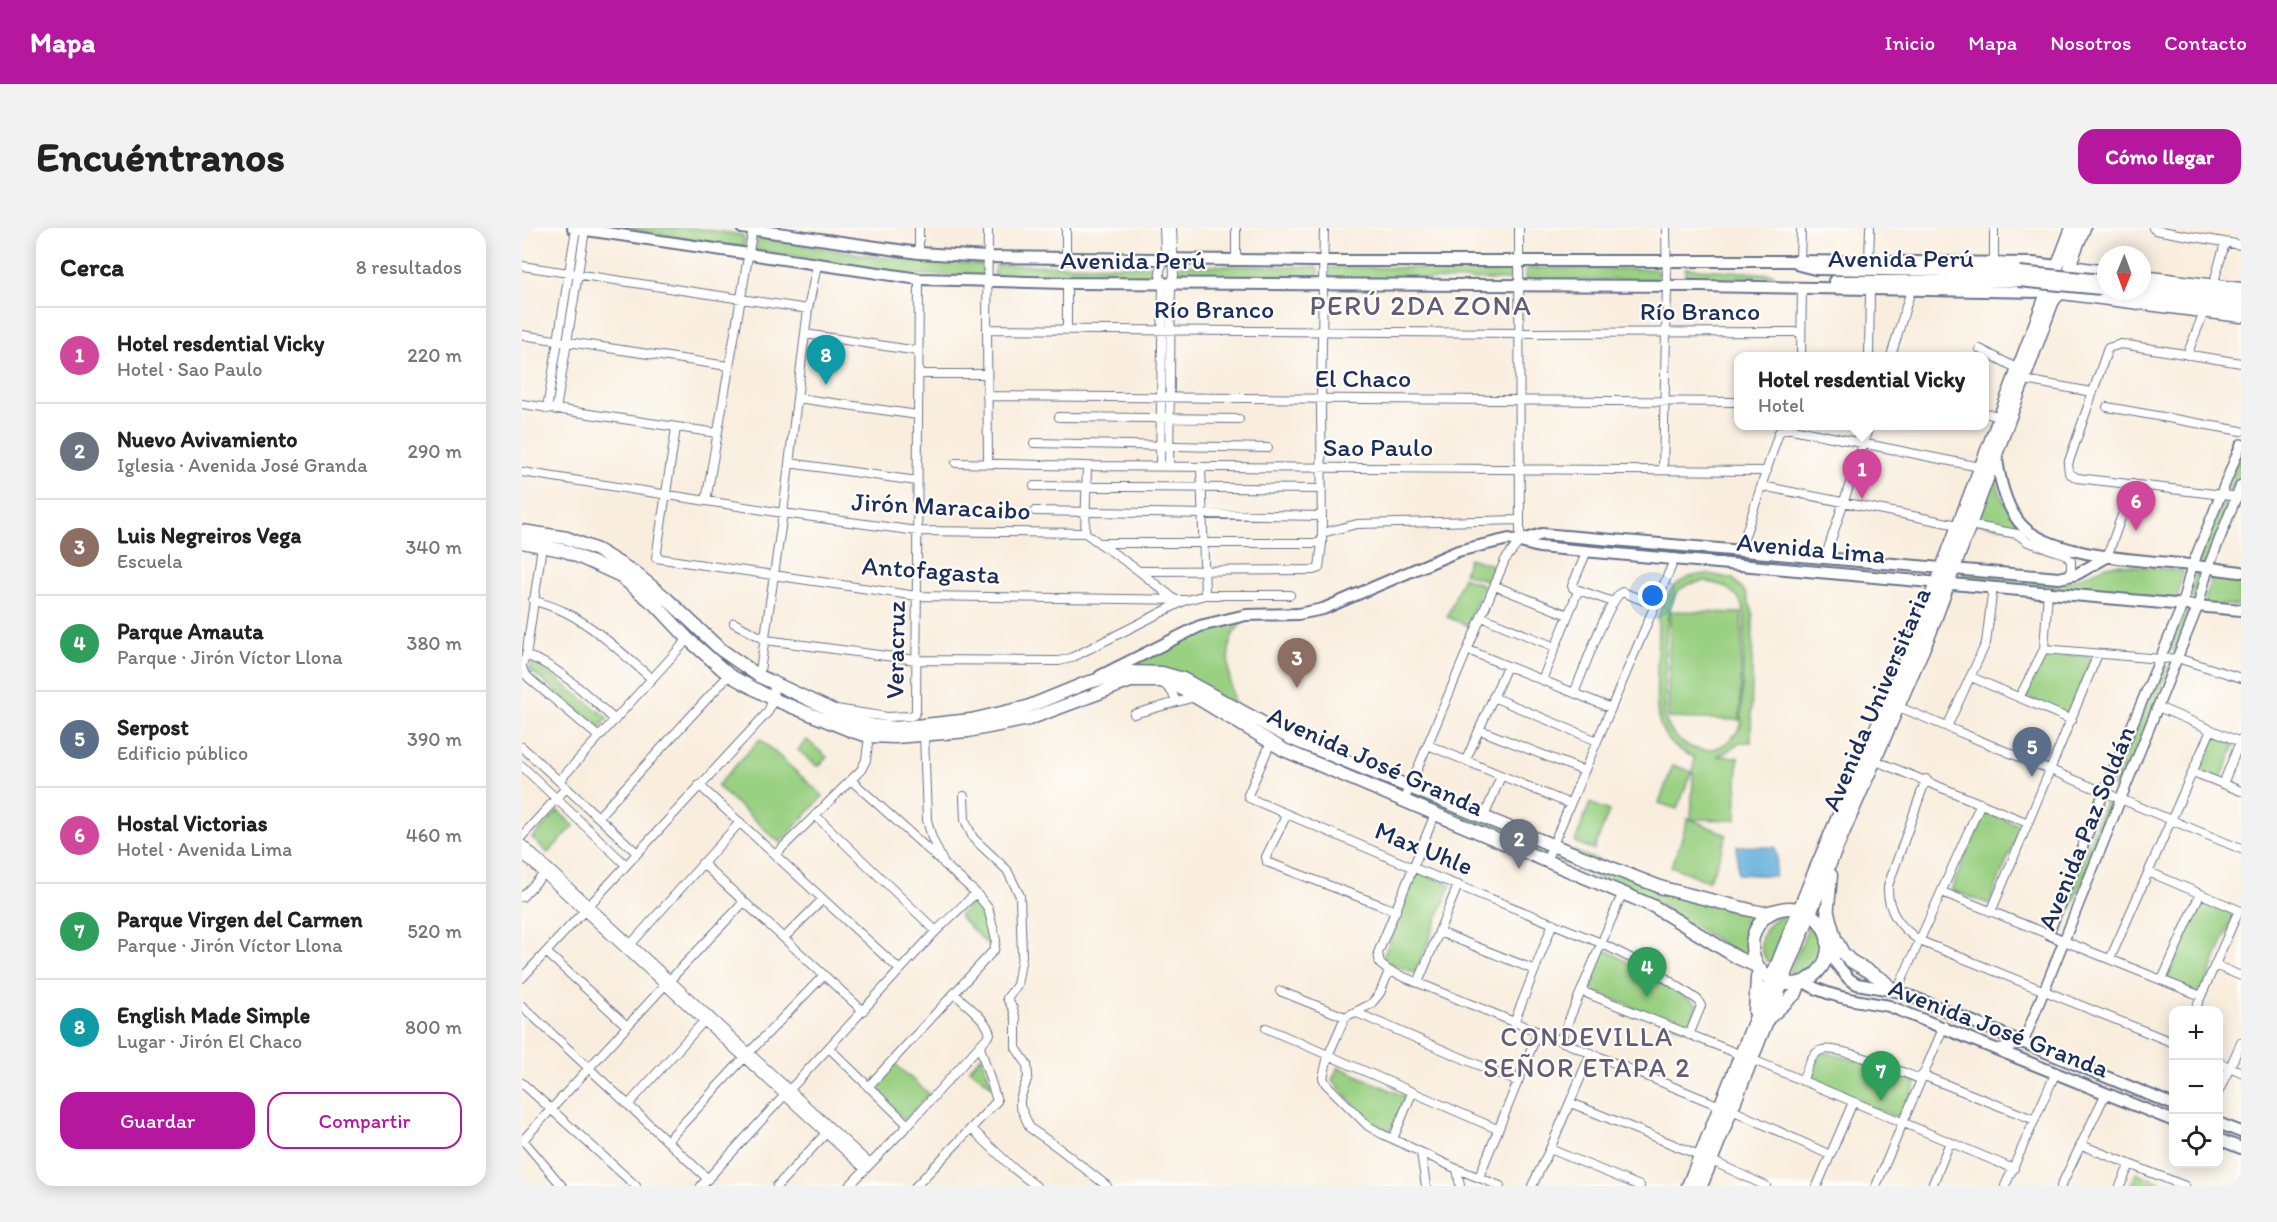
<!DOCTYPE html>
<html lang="es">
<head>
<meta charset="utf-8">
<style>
  :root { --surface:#fff; --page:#f2f2f2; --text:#222; --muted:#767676; --line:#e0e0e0; --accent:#b5179e }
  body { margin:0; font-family:Itim,sans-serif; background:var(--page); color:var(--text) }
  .controls { position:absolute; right:18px; bottom:18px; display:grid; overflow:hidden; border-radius:12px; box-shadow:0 3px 15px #0003 }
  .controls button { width:54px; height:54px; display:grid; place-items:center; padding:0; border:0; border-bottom:2px solid var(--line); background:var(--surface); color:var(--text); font:30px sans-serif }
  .compass { position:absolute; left:1575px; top:18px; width:54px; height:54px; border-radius:50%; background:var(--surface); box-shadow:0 3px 15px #0003; rotate:181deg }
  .you { position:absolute; left:1131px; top:368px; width:21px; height:21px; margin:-15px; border:4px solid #fff; border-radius:50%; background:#1a73e8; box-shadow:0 0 0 9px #1a73e833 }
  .badge { display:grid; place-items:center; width:39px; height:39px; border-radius:50%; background:var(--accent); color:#fff; font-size:20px; font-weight:700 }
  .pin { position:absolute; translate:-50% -50px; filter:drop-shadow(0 2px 3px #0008) }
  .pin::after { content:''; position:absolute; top:32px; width:21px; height:18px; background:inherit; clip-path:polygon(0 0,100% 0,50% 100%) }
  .popup { position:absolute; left:1212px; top:124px; width:255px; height:78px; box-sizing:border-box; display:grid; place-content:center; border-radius:12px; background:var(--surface); filter:drop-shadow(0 2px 4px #0005); font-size:20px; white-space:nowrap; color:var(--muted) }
  .popup b { font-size:22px; color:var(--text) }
  .popup::after { content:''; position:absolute; left:50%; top:100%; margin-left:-12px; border:12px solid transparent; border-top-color:var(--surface) }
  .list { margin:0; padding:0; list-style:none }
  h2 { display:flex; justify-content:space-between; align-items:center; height:78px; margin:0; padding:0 24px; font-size:26px }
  h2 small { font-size:20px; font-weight:400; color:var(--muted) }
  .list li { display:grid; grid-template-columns:39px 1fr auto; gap:18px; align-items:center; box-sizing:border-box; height:96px; padding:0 24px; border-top:2px solid var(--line) }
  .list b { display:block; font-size:22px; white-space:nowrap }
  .list p { margin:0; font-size:20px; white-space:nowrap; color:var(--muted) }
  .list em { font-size:20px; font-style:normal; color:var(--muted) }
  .actions { display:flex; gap:12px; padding:18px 24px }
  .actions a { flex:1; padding:14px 0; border:2px solid var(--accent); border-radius:18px; text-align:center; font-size:21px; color:var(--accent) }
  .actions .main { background:var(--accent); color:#fff }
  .icon { flex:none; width:33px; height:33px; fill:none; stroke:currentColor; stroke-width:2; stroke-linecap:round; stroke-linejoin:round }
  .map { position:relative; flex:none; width:1719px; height:958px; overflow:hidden; border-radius:18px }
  header { display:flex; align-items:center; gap:36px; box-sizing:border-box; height:84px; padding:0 30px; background:var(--accent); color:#fff }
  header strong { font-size:28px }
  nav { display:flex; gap:33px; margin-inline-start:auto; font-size:21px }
  .intro { display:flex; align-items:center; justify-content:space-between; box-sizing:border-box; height:144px; padding:0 36px }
  h1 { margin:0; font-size:42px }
  .button { padding:15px 27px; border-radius:18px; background:var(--accent); color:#fff; font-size:21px; font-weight:700 }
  main { display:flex; gap:36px; padding:0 36px }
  aside { flex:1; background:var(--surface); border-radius:18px; box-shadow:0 3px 15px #0003 }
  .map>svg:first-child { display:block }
</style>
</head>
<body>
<header>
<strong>Mapa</strong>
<nav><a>Inicio</a><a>Mapa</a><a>Nosotros</a><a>Contacto</a></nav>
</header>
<div class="intro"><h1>Encuéntranos</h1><a class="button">Cómo llegar</a></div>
<main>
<aside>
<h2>Cerca<small>8 resultados</small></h2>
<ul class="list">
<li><span class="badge" style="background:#d1479c">1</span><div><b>Hotel resdential Vicky</b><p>Hotel · Sao Paulo</p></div><em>220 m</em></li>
<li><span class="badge" style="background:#6b7280">2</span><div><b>Nuevo Avivamiento</b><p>Iglesia · Avenida José Granda</p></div><em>290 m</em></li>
<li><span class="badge" style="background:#8d6e63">3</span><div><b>Luis Negreiros Vega</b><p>Escuela</p></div><em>340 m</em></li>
<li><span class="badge" style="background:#2e9e5b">4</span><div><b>Parque Amauta</b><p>Parque · Jirón Víctor Llona</p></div><em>380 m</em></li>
<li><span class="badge" style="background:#5c6f8a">5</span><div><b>Serpost</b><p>Edificio público</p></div><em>390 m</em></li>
<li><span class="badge" style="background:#d1479c">6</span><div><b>Hostal Victorias</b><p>Hotel · Avenida Lima</p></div><em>460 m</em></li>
<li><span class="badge" style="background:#2e9e5b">7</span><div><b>Parque Virgen del Carmen</b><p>Parque · Jirón Víctor Llona</p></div><em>520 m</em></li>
<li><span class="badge" style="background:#0f9aa8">8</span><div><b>English Made Simple</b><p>Lugar · Jirón El Chaco</p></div><em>800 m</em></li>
</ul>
<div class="actions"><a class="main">Guardar</a><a>Compartir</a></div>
</aside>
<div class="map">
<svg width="1719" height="958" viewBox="0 0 1719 958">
  <rect width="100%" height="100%" fill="#fdfcf7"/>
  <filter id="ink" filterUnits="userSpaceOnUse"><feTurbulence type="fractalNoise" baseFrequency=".0167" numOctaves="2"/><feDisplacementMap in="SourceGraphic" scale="12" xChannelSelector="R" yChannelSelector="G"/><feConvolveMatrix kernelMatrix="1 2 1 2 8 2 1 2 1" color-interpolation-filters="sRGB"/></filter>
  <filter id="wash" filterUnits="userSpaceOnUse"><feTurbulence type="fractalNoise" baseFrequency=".008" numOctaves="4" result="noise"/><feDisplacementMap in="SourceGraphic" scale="24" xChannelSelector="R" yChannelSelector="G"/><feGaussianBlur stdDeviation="1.35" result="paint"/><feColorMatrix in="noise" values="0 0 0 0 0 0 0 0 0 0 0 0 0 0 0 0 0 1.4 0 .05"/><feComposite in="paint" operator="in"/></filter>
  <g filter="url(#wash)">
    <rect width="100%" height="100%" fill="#f9eede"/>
    <path fill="#9ad082" stroke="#5a8070" stroke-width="1.5" fill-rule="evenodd" d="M99,0H173L220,7L223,12L222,17L218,19Z
      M239,10L357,29L459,36L462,44L459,48L399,47L366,43L236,22L234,17L235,11Z
      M474,37L633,38L635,43L633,49L474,48L472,45Z
      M659,37L794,39L797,42V48L795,50L658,49L656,46V40Z
      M812,39L993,41L995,49L991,52L809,51L807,43L809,40Z
      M1007,40L1134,41L1137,46L1133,52H1006L1003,50V43Z
      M1163,40L1252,46V48L1163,53Z
      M1719,224V250L1713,265L1705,264Z
      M1472,247L1480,270L1500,302L1454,295Z
      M1701,272L1709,273L1684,336L1675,334Z
      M947,330L970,337L966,353L942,345Z
      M1598,336L1661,343L1655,371L1440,351L1441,345L1547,354L1585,338Z
      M1187,346L1211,351L1223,364L1231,385L1229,514H1218L1204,524L1195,528L1216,529L1214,592L1169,591L1172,529C1131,513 1134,483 1135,446C1135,427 1136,408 1136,389C1143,362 1158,346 1187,346ZM1183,353L1202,358L1216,369L1221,379L1223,388L1219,497C1201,534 1155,528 1143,490C1144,462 1138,380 1157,362C1164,356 1174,354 1183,353Z
      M1674,346H1677L1679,349L1673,369L1670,371L1668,367Z
      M1696,346L1719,348V378L1684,376L1683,372L1690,347Z
      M941,349L961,357L945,397L925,389Z
      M1148,383L1220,385L1218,492L1146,490Z
      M1664,384L1668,389L1653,424H1649L1648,420L1661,386Z
      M724,391C719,397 712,402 710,409C703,430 708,456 712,476L602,442L673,401Z
      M1525,424L1568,429L1569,431L1547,485L1544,486L1503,468Z
      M12,434L86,490L78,500L7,441Z
      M1639,438L1648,439L1599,562L1590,559Z
      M1692,508L1713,517L1699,551L1678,542Z
      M238,511L301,568L258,615L195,558Z
      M285,512L305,529L296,539L276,522Z
      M816,533L948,586L1236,689L1229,709V733L1136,676L813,537Z
      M1151,537L1170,544L1155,581L1137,575Z
      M1584,573L1592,576L1538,707L1530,704Z
      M1068,575L1087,583L1072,622L1053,614Z
      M36,583L52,598L26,625L10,610Z
      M1463,583L1499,598L1467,676L1429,662Z
      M1166,590L1205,607L1193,641L1186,653L1149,638L1157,619Z
      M896,644L929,657L893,745L860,732Z
      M455,669L467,688L470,721L437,688Z
      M1678,672L1712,686L1679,767L1645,753Z
      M1264,685H1272L1251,738C1228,719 1241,695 1264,685Z
      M1289,693C1309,713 1296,746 1267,745Z
      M1082,721L1130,747L1176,777L1165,802L1066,761Z
      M1303,824L1355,838L1395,853L1379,891L1286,854L1298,825Z
      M460,828L470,858L447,841Z
      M372,835L407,866L383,892L349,860Z
      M816,839L884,869L867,905L840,885L810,852Z
      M1615,945L1649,958H1608Z"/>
    <path fill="#60afda" stroke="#3e6f9c" stroke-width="1.5" d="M1215,618L1253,619L1255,631L1253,648L1216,646Z"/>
  </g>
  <g filter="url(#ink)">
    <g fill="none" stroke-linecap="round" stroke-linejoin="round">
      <defs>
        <path id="minor" d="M466,0L465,101L466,235
          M714,0V32
          M1472,0V35
          M1631,0L1633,2L1719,17
          M397,25V0
          M544,30V0
          M1278,33L1279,0
          M1347,33L1348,0
          M0,38L286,81
          M1691,58L1703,15
          M545,100V55
          M465,101L998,105L1279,104
          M283,106L396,123
          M0,107L206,138
          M1458,121L1496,141
          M1665,127L1682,84
          M1279,128L1280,59
          M1347,128L1348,61
          M1369,128L1389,62
          M396,146H465
          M1502,152L1570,164
          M465,168L1217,174
          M275,170L396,187
          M0,176L195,205
          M1585,179L1719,203
          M25,181L54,1
          M34,182L63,2
          M1463,185L1479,189
          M537,189L717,191
          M154,200L134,330L395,368L665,372L683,367H768
          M512,215L746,220
          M267,235L395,253
          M434,235L565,238L1245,243
          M638,238L641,55C635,45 639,41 642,31C644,22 642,9 642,0
          M647,239L649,55L652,48L650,0
          M679,239L683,367
          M1141,242L1145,58L1144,0
          M0,244L261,285L395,303L563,305L617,343L651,370
          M512,258L800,261
          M1240,258L1436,297
          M1718,269L1555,250L1547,245L1546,236L1586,120L1599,116L1719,135
          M184,273L231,0
          M513,283L800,288
          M1448,297L1500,307
          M563,305L565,238
          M800,305L835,296L998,292
          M1495,306L1506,314L1543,326L1549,333V347
          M578,315H800
          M1065,323L1050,358L1051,360L1091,374
          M1218,323L1257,204L1264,201H1270L1458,239
          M1585,329L1611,256
          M1303,330L1347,198
          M617,343L791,342L797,340L800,315L799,170L802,0
          M973,358L1046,387
          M11,372C22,376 33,379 43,384C75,400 103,428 130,451
          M960,389L1033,419
          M212,395L244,412L394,432L537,433L549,430L664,372
          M1522,421L1639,431L1655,430L1719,450
          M946,422L1089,480
          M4,428C32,434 72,473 93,492
          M0,437L4,428L20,318
          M0,439L2,445L9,452L77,509
          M1449,449L1550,492
          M237,450L261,285L286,81L295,37
          M1020,452L1056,363
          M642,456L650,464L654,474
          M1052,465C1060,447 1086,372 1100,364L1133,377
          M971,469L1075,513
          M1497,470L1522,421L1526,363
          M1377,479L1719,621
          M1636,479L1718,514
          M314,481L365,489L388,488L392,487L394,483L397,51
          M612,486L673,469
          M1425,499L1464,415L1471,359
          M958,502L1062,543
          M749,514L726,567L727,570L892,640L1079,715L1130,741L1176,772L1179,778L1167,807
          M906,517L1048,576
          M0,519L115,625
          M944,532L985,438
          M1354,533L1506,595
          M0,538L104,637
          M1671,544L1719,563
          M1404,551L1366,658C1365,684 1378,699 1398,713L1652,815
          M37,553L166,411
          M330,553L418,632
          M1701,556L1719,511
          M177,557L378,742
          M442,568L443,592L451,610L485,642L498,668L500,728L495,757L485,770L491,781L494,792V820L505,836L506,849L498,871V878L508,900L538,921L585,958
          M882,573L983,332L998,313L997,0
          M765,586L744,629L745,634L874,683
          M913,586L856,725L858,736L867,743L858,765L849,776L823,789L806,828L801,850L804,856L846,898L860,906L935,941L978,958
          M293,587L414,703
          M76,589L207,447
          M962,589L979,548
          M0,608L44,560
          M0,616L348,936
          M0,626L343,941
          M253,627L339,542L344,532L347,508
          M1024,633L1153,330
          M180,635L341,783
          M1627,644L1719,683
          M1420,664L1526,706
          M0,669L22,646
          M1469,684L1576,426
          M917,704L1013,742
          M262,710L301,671
          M1542,713L1679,768
          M109,716L218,594
          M24,724L105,798
          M1588,731L1689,502
          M1693,737L1719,748
          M867,743L1198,878
          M0,750L246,484L251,471L252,455
          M1640,752L1678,666
          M896,755L936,657
          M758,763L823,789
          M1059,763L1219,827
          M1375,763L1459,575
          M0,778L186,951
          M1673,782L1717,682
          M835,785L996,854
          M992,795L1031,695
          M744,800L975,901
          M1038,813L1101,664
          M307,820L386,897
          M1229,831L1492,941
          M1696,834L1719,844
          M1400,847L1513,892
          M1280,853C1285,843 1288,825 1300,822C1317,817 1380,844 1398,851
          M0,855L114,958
          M346,859L472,722L474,712L466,680L454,665L422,636L410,610L405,592L402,507
          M1696,865L1719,815
          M1049,875L1177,927
          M106,877L182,793
          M1208,881L1308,927
          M450,901L491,940L514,958
          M871,911L890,865
          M145,913L222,830L302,747
          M1559,917L1663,958
          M1028,921L1118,958
          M899,925L904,958
          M1188,932L1244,958
          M935,941L938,958
          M957,949L1016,804
          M40,958L1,912L143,757L222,674
          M179,958L414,703L454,665
          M255,958L307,902
          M327,958L386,897L468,806C465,791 443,776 433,766
          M394,958L475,873L458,819
          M1010,958L1028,921L1069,825
          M1295,958L1331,874
          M1354,958L1422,798
          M1410,958L1428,914
          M1483,958L1534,844
          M1539,958L1584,865
          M1598,958L1608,936"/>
        <path id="tertiary" d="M1542,713L1526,706L1582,564L1658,383L1670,338L1719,216
          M1476,821L1501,815L1676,378L1686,340L1719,257"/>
        <path id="secondary" d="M51,0L397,51L545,55L1174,58L1525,64
          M220,0L397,25L465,29L793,33H1262L1511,35L1535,38
          M1277,37L1293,41L1497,44
          M1312,53H1496
          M1620,58L1719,71
          M1595,63L1719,80
          M1474,224C1477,248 1482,275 1497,294C1524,329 1618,332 1659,336C1679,338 1699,342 1719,344
          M998,313L1020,306L1537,350L1555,346L1585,329
          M578,448L678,398L724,387L776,386L801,381L936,323L961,317L987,311L1017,319L1719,382
          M1306,712L1313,734L1327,751L1335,756L1375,763L1401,773L1652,877
          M1284,755C1308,770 1339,773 1367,778L1652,893
          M1696,895L1719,904
          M1696,911L1719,920"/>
        <path id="primary" d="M1549,39L1584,44
          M1620,49L1719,61
          M1540,65L1719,88
          M0,303L45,310L75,322L113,345L144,370L198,421L237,448L333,493L353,498L374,500L449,492L505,479L564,455L607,444L640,445L661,451L770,511L1030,617L1141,660L1232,683L1242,685L1255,682
          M0,314L44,323L97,347L137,380L166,411L207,447L251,471L330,503L347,508L373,509L446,503L507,491L609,453H639L657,459L762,522L1131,678L1216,730L1234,738
          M1230 718a38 38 0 1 1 76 0a38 38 0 1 1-76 0Z
          M1305,681L1313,710L1321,725L1329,733L1361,752L1371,762
          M1305,689L1309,647
          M1233,784L1235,750L1237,742
          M1249,788L1274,765L1277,757
          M1166,958L1291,647L1397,400L1550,0
          M1179,958L1311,628L1408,405L1530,75L1533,70L1545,59L1550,30L1562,0"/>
      </defs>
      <use href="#minor" stroke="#69728b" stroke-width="10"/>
      <use href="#tertiary" stroke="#69728b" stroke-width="12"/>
      <use href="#secondary" stroke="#69728b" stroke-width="14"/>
      <use href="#primary" stroke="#69728b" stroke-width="15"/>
      <use href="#minor" stroke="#fff" stroke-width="8"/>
      <use href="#tertiary" stroke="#fff" stroke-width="9"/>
      <use href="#secondary" stroke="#fff" stroke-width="10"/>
      <use href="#primary" stroke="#fff" stroke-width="12"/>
      <defs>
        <path id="secondary-bridge" d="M1497,44L1580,52
          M1496,53L1579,61"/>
      </defs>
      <use href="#secondary-bridge" stroke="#69728b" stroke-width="14" stroke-linecap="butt"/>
      <use href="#secondary-bridge" stroke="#fff" stroke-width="10"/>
    </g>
  </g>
  <g text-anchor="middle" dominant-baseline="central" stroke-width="4.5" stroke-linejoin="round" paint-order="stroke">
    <g font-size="26" fill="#1b2f5e" stroke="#fdfcf7">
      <text x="1379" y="30">Avenida Perú</text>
      <text x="611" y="32">Avenida Perú</text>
      <text x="692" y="81">Río Branco</text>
      <text x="1178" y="83">Río Branco</text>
      <text x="841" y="150">El Chaco</text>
      <text x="856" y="219">Sao Paulo</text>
      <text transform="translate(419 278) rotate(3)">Jirón Maracaibo</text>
      <text transform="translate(1289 320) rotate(5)">Avenida Lima</text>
      <text transform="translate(409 342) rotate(4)">Antofagasta</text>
      <text transform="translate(373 422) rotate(-89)">Veracruz</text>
      <text transform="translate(1354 471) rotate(-67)">Avenida Universitaria</text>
      <text transform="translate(854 533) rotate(24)">Avenida José Granda</text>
      <text transform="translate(1564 600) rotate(-68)">Avenida Paz Soldán</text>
      <text transform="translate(902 620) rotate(22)">Max Uhle</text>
      <text transform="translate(1477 800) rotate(21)">Avenida José Granda</text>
    </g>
    <g font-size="27" letter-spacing="1.5" fill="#625c76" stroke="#fdfcf7">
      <text x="1065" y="808">CONDEVILLA<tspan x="1065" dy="31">SEÑOR ETAPA 2</tspan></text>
    </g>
    <g font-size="28" letter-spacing="1.5" fill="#625c76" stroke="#fdfcf7">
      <text x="899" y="77">PERÚ 2DA ZONA</text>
    </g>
  </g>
</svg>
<div class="controls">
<button>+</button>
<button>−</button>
<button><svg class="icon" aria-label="locate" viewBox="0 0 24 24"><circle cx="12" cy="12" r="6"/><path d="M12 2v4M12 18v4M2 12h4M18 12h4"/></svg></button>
</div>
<svg class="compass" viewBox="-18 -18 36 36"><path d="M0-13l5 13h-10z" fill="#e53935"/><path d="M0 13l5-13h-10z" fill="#767676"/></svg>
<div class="you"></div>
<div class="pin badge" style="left:1340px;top:271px;background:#d1479c">1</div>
<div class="popup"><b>Hotel resdential Vicky</b>Hotel</div>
<div class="pin badge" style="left:997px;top:641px;background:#6b7280">2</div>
<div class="pin badge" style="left:775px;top:460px;background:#8d6e63">3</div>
<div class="pin badge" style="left:1125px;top:769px;background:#2e9e5b">4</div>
<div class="pin badge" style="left:1510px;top:549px;background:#5c6f8a">5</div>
<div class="pin badge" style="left:1614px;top:303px;background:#d1479c">6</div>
<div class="pin badge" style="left:1359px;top:873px;background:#2e9e5b">7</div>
<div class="pin badge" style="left:304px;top:157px;background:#0f9aa8">8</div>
</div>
</main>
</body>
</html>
